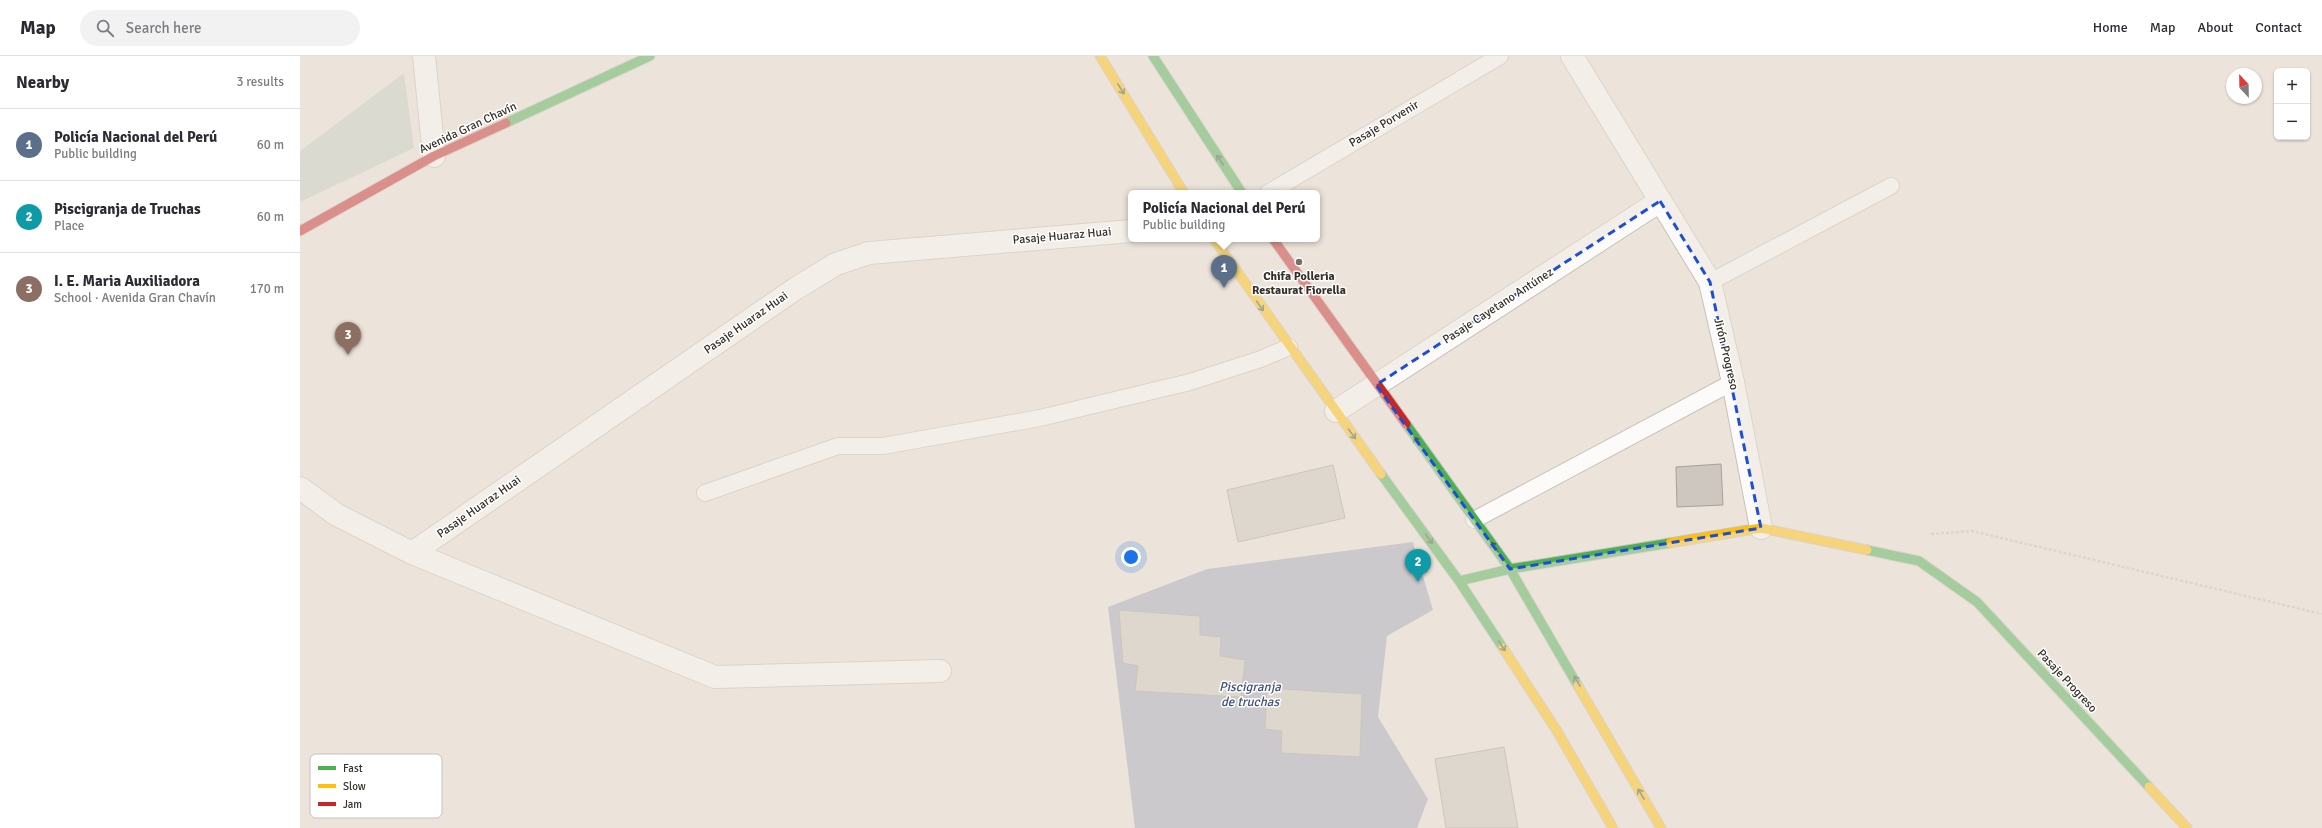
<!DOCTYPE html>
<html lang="en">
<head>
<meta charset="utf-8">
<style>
  :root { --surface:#fff; --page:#f2f2f3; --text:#2b2b33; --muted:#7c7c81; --line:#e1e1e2; --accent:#111827 }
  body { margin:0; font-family:Signika,sans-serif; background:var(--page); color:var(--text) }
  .controls { position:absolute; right:12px; top:12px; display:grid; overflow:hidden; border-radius:6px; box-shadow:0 1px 3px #0004 }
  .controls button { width:36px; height:36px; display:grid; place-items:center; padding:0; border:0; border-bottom:1px solid var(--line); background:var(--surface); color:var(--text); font:20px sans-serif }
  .compass { position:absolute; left:1926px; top:12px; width:36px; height:36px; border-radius:50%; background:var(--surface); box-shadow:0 1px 3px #0004; rotate:338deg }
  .you { position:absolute; left:831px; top:501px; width:14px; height:14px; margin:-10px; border:3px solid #fff; border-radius:50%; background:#1a73e8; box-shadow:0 0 0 6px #1a73e833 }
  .badge { display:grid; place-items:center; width:26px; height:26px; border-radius:50%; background:var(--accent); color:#fff; font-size:13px; font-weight:700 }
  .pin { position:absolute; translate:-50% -33px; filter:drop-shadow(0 1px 2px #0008) }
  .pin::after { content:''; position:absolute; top:21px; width:14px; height:12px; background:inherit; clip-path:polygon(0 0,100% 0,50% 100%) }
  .popup { position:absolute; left:828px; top:134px; width:192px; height:52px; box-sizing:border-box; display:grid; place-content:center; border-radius:6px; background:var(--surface); filter:drop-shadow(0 1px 3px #0005); font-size:13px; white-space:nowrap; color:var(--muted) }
  .popup b { font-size:15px; color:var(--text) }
  .popup::after { content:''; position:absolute; left:50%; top:100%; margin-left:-8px; border:8px solid transparent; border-top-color:var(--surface) }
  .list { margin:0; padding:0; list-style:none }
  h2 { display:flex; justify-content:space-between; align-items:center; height:52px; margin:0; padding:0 16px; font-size:17px }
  h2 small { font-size:13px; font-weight:400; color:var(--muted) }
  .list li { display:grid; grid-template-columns:26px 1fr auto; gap:12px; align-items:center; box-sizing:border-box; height:72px; padding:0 16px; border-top:1px solid var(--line) }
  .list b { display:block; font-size:15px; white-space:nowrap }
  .list p { margin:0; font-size:13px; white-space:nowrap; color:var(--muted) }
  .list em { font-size:13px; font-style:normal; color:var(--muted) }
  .icon { flex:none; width:22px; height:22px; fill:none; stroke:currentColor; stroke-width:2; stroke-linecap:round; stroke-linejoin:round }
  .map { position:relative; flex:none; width:2022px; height:772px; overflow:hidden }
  header { display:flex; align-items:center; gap:24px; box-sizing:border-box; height:56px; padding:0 20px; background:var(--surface); border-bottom:1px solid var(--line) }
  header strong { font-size:19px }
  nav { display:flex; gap:22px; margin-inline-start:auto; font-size:14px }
  .search { width:280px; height:36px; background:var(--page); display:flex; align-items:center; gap:10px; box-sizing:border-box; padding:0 14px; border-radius:22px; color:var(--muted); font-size:15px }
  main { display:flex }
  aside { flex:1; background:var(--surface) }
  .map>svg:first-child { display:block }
</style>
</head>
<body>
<header>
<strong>Map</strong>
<div class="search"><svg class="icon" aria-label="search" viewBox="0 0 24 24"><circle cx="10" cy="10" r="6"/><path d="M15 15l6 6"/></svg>Search here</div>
<nav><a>Home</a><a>Map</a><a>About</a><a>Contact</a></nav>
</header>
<main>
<aside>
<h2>Nearby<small>3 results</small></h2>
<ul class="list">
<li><span class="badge" style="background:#5c6f8a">1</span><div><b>Policía Nacional del Perú</b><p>Public building</p></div><em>60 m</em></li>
<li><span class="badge" style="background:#0f9aa8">2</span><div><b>Piscigranja de Truchas</b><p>Place</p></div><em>60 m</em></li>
<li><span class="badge" style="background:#8d6e63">3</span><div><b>I. E. Maria Auxiliadora</b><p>School · Avenida Gran Chavín</p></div><em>170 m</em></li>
</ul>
</aside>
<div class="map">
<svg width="2022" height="772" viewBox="0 0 2022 772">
  <rect width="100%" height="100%" fill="#ece4da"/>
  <path fill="#c6cfc3" d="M104,17L114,92L0,146V95Z"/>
  <path fill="#a2a9b8" d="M1113,486L1133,554L1087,580L1078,661L1128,743L1117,772H835L808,551L907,513Z"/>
  <path fill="#cdc7bf" stroke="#a7a19a" d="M1421,408L1423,449L1377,451L1376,411Z
    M1033,409L1045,462L938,486L927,434Z
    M819,554L900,560V579L921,581L920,600L945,604L941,641L835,635L838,610L823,607Z
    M967,632L1062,638L1060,701L981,697L982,675L965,673Z
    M1204,691L1218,772H1146L1135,703Z"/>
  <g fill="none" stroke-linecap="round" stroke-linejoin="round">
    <defs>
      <path id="lane" d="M968,137L1200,0
        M1410,226L1591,130
        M405,437L538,390H583L740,362L890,326L961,303L989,291
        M1174,464L1433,326"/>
      <path id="street" d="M124,0L134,100
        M1272,0L1410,226L1433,326L1461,472
        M1036,355L1360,145
        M0,432L37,459L112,497L415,621L640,615
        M112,497L495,233L536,208L569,197L831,175"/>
      <path id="fast" d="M853,0L942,137
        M206,67L350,0
        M1106,368L1210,513L1278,630
        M1081,418L1159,525L1203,592
        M1567,494L1619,505L1677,546L1849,731
        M1159,525L1210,513L1370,487"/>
      <path id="slow" d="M800,0L884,137
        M914,183L1081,418
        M1370,487L1461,472L1567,494
        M1203,592L1257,675L1313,772
        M1278,630L1361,772
        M1849,731L1887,772"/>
      <path id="jam" d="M0,175L134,100L206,67
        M973,183L1106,368"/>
    </defs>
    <use href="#lane" stroke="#c7c1b9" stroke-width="18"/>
    <use href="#street" stroke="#c7c1b9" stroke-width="24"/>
    <use href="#fast" stroke="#c7c1b9" stroke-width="11"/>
    <use href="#slow" stroke="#c7c1b9" stroke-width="11"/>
    <use href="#jam" stroke="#c7c1b9" stroke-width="11"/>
    <path stroke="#c7c5c1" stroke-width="2.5" stroke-dasharray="3 2" stroke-linecap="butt" d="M1631,478L1672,475L2022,558"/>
    <use href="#lane" stroke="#fcfbf9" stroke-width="16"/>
    <use href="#street" stroke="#fcfbf9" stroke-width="22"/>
    <use href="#fast" stroke="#4caf50" stroke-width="9"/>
    <use href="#slow" stroke="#ffc107" stroke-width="9"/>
    <use href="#jam" stroke="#c62828" stroke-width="9"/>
  </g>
  <defs><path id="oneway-shaft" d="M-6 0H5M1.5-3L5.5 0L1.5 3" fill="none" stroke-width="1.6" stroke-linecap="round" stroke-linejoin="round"/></defs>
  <g stroke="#3e5c37">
    <use href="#oneway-shaft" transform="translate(821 33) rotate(58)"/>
    <use href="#oneway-shaft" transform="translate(920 104) rotate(-123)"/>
    <use href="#oneway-shaft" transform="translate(960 250) rotate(55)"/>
    <use href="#oneway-shaft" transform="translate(1052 378) rotate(54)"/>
    <use href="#oneway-shaft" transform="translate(1117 386) rotate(-126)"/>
    <use href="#oneway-shaft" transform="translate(1129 483) rotate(54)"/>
    <use href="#oneway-shaft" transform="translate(1194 491) rotate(-126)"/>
    <use href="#oneway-shaft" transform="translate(1202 590) rotate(57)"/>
    <use href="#oneway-shaft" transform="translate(1277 625) rotate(-121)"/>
    <use href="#oneway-shaft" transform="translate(1341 738) rotate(-120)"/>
  </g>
  <path d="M0 0H2022V772H0ZM1360,145L1410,226L1461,472L1210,513L1076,329Z" fill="#ece4da" fill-opacity=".55" fill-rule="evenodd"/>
  <path fill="none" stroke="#1d4ed8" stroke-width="3" stroke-dasharray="8 5" stroke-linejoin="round" d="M1360,145L1410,226L1461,472L1210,513L1076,329Z"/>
  <circle fill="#766f67" stroke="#fff" stroke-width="1.5" cx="999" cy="206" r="4"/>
  <g text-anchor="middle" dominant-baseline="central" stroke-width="3" stroke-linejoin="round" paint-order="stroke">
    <g font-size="12" fill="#363029" stroke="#fff">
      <text transform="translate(1084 68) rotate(-31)">Pasaje Porvenir</text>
      <text transform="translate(168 72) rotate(-25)">Avenida Gran Chavín</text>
      <text transform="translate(762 180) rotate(-5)">Pasaje Huaraz Huai</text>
      <text transform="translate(1198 250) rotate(-33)">Pasaje Cayetano Antúnez</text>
      <text transform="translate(446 267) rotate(-35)">Pasaje Huaraz Huai</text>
      <text transform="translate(1426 298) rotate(77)">Jirón Progreso</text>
      <text transform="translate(179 451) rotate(-35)">Pasaje Huaraz Huai</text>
      <text transform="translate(1767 625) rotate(47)">Pasaje Progreso</text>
    </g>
    <g font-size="12" font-weight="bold" fill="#363029" stroke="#fff">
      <text x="999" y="220">Chifa Polleria<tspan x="999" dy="14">Restaurat Fiorella</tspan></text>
    </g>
    <g font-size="13" font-style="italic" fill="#3f537b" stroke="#fff">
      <text x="950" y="631">Piscigranja<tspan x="950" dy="15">de truchas</tspan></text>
    </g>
  </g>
  <rect x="10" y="698" width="132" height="64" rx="6" fill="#fff" stroke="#c3c1bf" stroke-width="1"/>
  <rect x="18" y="710" width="18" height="4" fill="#4caf50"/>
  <rect x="18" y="728" width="18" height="4" fill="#ffc107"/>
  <rect x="18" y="746" width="18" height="4" fill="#c62828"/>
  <g font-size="11" fill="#363029">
    <text x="43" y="716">Fast</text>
    <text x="43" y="734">Slow</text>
    <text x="43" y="752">Jam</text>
  </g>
</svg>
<div class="controls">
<button>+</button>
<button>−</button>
</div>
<svg class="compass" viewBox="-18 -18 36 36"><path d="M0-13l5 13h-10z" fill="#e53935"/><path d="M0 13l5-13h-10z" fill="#7c7c81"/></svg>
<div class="you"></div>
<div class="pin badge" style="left:924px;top:232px;background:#5c6f8a">1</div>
<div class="popup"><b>Policía Nacional del Perú</b>Public building</div>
<div class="pin badge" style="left:1118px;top:526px;background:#0f9aa8">2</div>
<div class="pin badge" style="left:48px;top:299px;background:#8d6e63">3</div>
</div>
</main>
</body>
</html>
